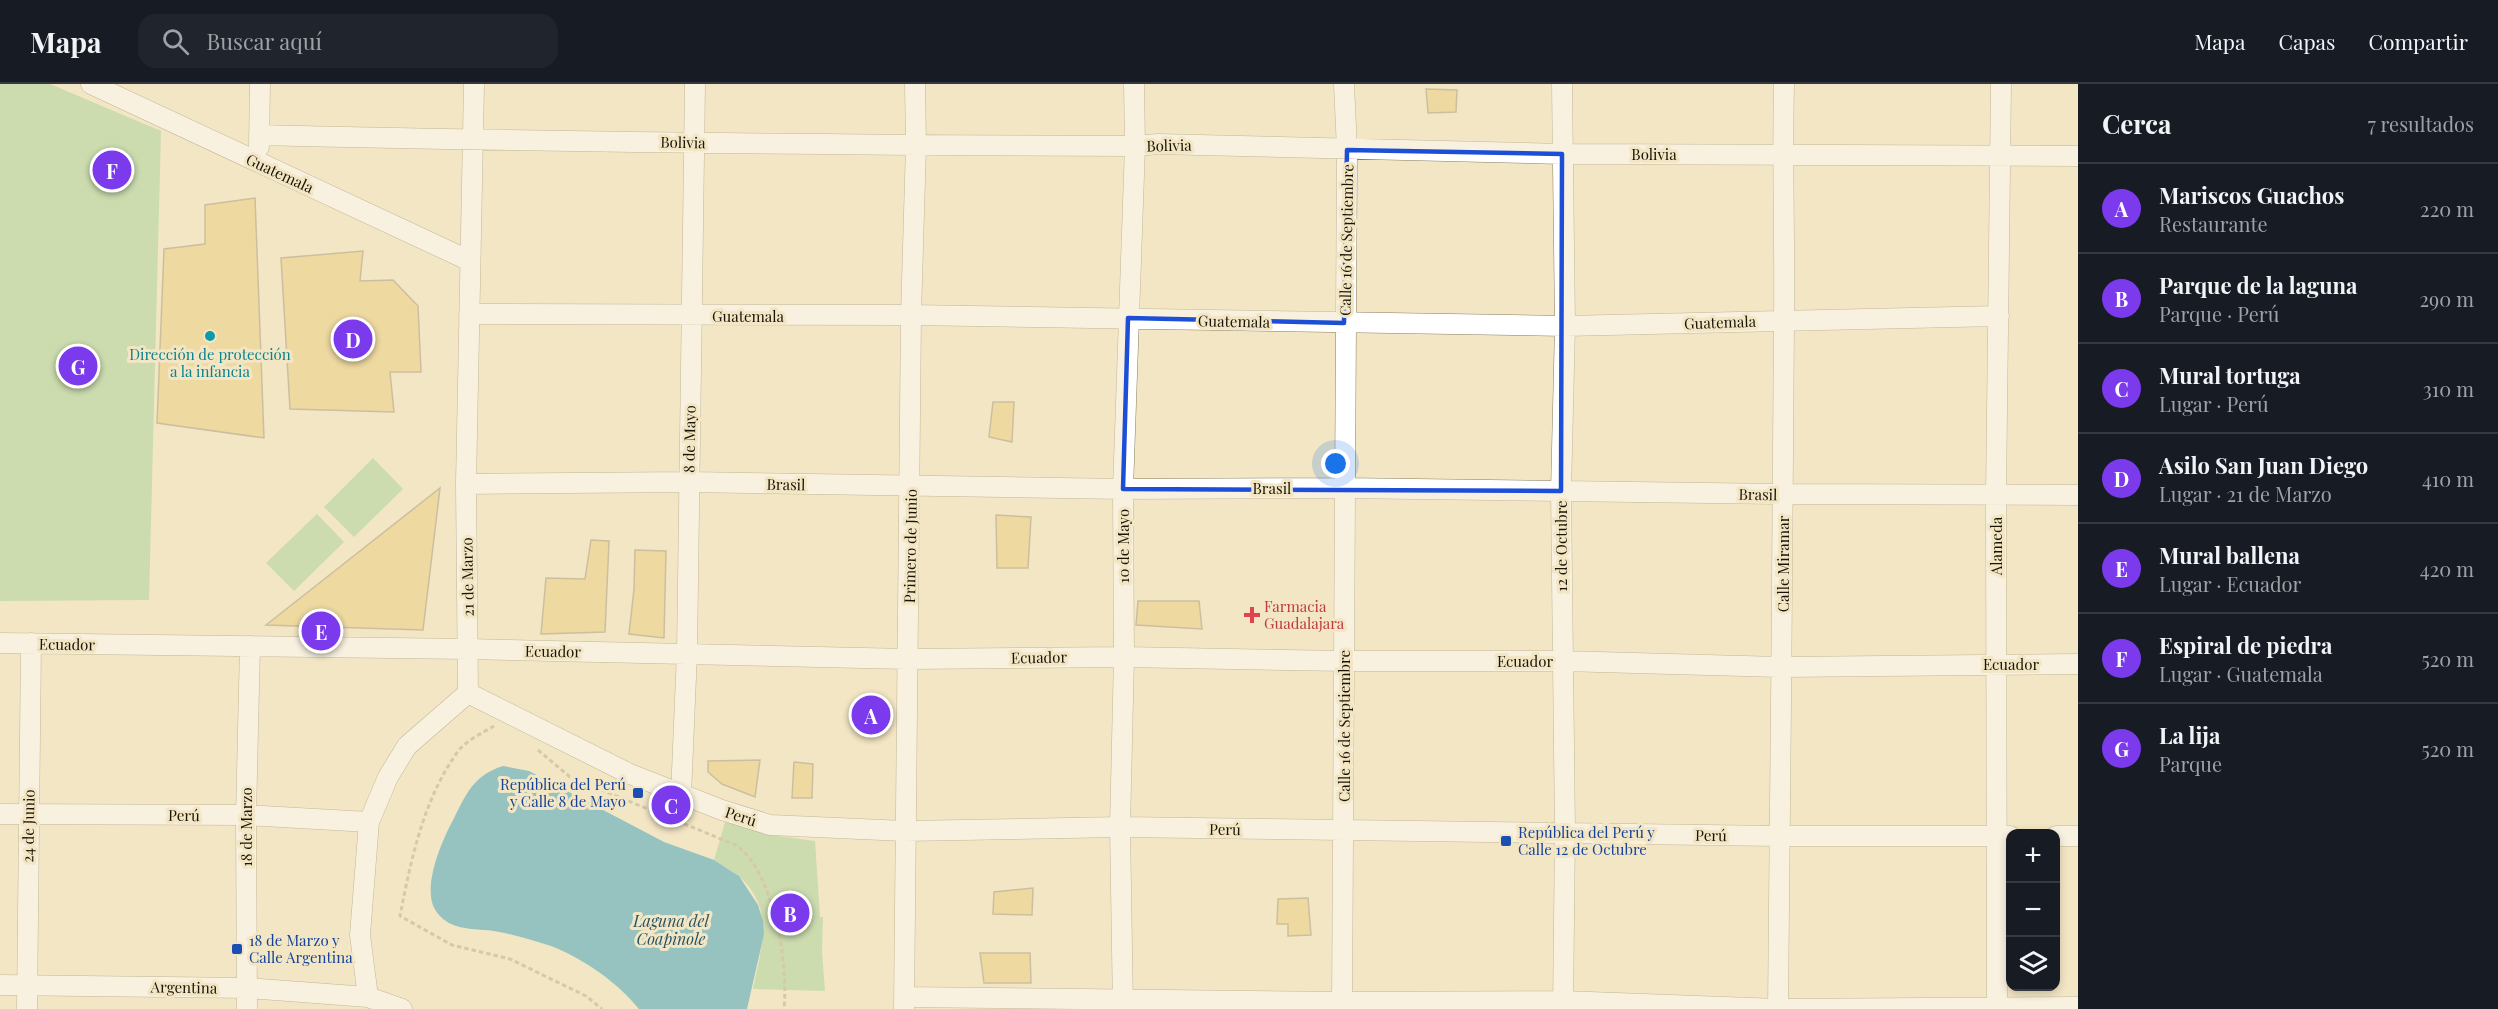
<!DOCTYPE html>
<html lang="es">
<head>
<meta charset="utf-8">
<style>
  :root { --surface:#171b24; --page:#20242c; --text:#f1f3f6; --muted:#9ea1a6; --line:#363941; --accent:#7c3aed }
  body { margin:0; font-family:"Playfair Display",serif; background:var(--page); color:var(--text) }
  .controls { position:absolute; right:18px; bottom:18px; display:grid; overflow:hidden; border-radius:12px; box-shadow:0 3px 9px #0003 }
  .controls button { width:54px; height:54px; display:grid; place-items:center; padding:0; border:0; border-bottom:2px solid var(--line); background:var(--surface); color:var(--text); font:30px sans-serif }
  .you { position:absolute; left:1336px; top:380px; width:21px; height:21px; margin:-15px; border:4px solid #fff; border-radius:50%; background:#1a73e8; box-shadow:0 0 0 9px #1a73e833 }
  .badge { display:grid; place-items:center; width:39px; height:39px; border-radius:50%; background:var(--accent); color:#fff; font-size:20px; font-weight:700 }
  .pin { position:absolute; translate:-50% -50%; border:3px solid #fff; box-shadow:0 2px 6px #0006 }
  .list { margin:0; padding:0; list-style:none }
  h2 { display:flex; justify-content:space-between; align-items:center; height:78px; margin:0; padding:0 24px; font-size:26px }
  h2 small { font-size:20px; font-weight:400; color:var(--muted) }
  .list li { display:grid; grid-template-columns:39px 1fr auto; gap:18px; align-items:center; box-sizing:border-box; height:90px; padding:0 24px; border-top:2px solid var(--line) }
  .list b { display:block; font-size:22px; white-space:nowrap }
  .list p { margin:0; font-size:20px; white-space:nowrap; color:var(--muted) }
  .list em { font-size:20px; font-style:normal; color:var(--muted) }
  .icon { flex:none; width:33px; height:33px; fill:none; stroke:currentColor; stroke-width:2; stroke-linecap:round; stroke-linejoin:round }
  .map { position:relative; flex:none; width:2078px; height:925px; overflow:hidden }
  header { display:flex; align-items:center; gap:36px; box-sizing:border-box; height:84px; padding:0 30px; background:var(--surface); border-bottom:2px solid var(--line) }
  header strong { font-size:28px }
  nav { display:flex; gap:33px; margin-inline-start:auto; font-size:21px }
  .search { width:420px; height:54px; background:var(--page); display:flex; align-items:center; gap:15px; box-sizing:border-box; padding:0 21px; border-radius:18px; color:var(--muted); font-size:22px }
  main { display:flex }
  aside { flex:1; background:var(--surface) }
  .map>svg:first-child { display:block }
</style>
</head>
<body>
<header>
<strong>Mapa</strong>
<div class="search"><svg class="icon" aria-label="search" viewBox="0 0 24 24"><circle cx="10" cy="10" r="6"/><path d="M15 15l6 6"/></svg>Buscar aquí</div>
<nav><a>Mapa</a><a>Capas</a><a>Compartir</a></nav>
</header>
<main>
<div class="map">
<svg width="2078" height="925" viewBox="0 0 2078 925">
  <rect width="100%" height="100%" fill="#f3e6c4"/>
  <path fill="#9dd095" d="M0,0H50L161,47L149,516L0,517Z
    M373,374L403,405L354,453L324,423Z
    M317,430L344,458L294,507L266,479Z
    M726,735L764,750L815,757L820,833H823L822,868L825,907L753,905C761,865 776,822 737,791C730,785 721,781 714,776Z"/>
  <path fill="#2698ba" d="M503,682L529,687L664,758L714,776L739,792L758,821L763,837L764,850L747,925H639C617,898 584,875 551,862C533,856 513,850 494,847C480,845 462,846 449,839C445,837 438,831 436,827C422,807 439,764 449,744C464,716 470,692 503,682Z"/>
  <path fill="#e8c976" stroke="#9e9172" stroke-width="1.5" d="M1426,5L1457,6L1456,28L1428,29Z
    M255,114L264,354L157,339L164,165L205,160V121Z
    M363,167L360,197L393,196L418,222L421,288H390L394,328L290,325L281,174Z
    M993,318H1014L1012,358L989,353Z
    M440,404L423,546L266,541Z
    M996,431L1031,433L1028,484H997Z
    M591,456L609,457L605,548L541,550L546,494L585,495Z
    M635,466L666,467L664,554L629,550L634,505Z
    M1138,517H1199L1202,545L1136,541Z
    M760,676L755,713L722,700L708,688V677Z
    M794,678L813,680L812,714H792Z
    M1033,804L1032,831L993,830L994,808Z
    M1308,814L1311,851L1288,852V840H1277L1278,815Z
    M980,869H1030L1031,899H984Z"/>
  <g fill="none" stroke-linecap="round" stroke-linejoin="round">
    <defs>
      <path id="minor" d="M91,0L470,177
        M1562,0L1565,242L1561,407L1565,749L1563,925
        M259,51C551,58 843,61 1135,62L1158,60L1562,70L2078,72
        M259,63L260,0
        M469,230L911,231L1565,242L1999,232
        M466,400L688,398L1123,405L1344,404L1783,410L2078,411
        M0,559L468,565L908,575L1124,573L1345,577H1562L1783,583L2078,580
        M468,609L630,690L722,726L770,741L905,747L1120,743L1779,752H2010
        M681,711L687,569L695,0
        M0,730L246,731L369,738
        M2056,752H2078
        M0,901L247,904L368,913L402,925
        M368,913L360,851L369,738L388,693L407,662L468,609L466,400L474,0
        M904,913L1342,918L1563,917L1778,925L2078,923
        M27,925L31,559
        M247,925L246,731L250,562
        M904,925L911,231L916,61L915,0
        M1123,925L1120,743L1124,573L1123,405L1135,62L1134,0
        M1342,925L1347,66L1344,0
        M1778,925C1779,696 1784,466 1784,237C1785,158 1782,79 1784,0
        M1997,925L1996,411L2001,0"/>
    </defs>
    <use href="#minor" stroke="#8a7e5f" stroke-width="21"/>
    <path stroke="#b1a78b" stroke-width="3" stroke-dasharray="4.5 3" stroke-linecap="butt" d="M494,642C484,648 467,656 459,666C424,713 411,775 400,832L452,861L510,875L586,912L602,925
      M538,666L570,693L738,762C743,767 749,773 753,779C777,816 788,882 784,925"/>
    <use href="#minor" stroke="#fff" stroke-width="20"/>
  </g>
  <path d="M0 0H2078V925H0ZM1347,66L1562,70L1561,407L1123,405L1128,234L1344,239Z" fill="#f3e6c4" fill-opacity=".55" fill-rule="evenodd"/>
  <path fill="none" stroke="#1d4ed8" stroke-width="4.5" stroke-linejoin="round" d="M1347,66L1562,70L1561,407L1123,405L1128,234L1344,239Z"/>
  <circle fill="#0f9aa8" stroke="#f3e6c4" stroke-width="2" cx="210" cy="252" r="6"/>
  <path fill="#e0444e" stroke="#f3e6c4" stroke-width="2" d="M1249 522h6v6h6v6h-6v6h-6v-6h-6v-6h6z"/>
  <g fill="#1a4fb4" stroke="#f3e6c4" stroke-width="2">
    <rect x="632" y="703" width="12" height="12" rx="3"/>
    <rect x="1500" y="751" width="12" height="12" rx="3"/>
    <rect x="231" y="859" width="12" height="12" rx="3"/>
  </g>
  <g text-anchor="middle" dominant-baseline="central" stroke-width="6" stroke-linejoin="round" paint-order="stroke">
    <g font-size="15" fill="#191408" stroke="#f3e6c4">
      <text transform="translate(683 58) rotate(1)">Bolivia</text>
      <text transform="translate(1169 61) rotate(-1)">Bolivia</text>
      <text x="1654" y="70">Bolivia</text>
      <text transform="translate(280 89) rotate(25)">Guatemala</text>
      <text transform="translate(1346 156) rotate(-89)">Calle 16 de Septiembre</text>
      <text x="748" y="232">Guatemala</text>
      <text transform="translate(1234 237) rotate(1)">Guatemala</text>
      <text transform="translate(1720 238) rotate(-2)">Guatemala</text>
      <text transform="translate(689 355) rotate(-89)">8 de Mayo</text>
      <text transform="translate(786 400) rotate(1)">Brasil</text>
      <text x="1272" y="404">Brasil</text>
      <text transform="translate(1758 410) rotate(1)">Brasil</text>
      <text transform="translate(910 462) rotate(-89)">Primero de Junio</text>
      <text transform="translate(1123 462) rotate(-90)">10 de Mayo</text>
      <text transform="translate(1561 462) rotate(-90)">12 de Octubre</text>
      <text transform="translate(1996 462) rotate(-90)">Alameda</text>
      <text transform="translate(1783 480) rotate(-90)">Calle Miramar</text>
      <text transform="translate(467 493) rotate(-91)">21 de Marzo</text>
      <text transform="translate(67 560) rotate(1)">Ecuador</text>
      <text transform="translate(553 567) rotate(1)">Ecuador</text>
      <text transform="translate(1039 573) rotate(-1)">Ecuador</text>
      <text x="1525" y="577">Ecuador</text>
      <text x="2011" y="580">Ecuador</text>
      <text transform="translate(1344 642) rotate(-90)">Calle 16 de Septiembre</text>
      <text transform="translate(184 731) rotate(1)">Perú</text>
      <text transform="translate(741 732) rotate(18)">Perú</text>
      <text transform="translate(28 742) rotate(-89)">24 de Junio</text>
      <text transform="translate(246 743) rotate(-90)">18 de Marzo</text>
      <text transform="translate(1225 745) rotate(1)">Perú</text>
      <text transform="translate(1711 751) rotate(1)">Perú</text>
      <text transform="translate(184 903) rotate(1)">Argentina</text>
    </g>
    <g font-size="15" fill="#0d838f" stroke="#f3e6c4">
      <text x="210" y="270">Dirección de protección<tspan x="210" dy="17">a la infancia</tspan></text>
    </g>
    <g font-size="15" fill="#be3a42" stroke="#f3e6c4" text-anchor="start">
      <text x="1264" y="522">Farmacia<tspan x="1264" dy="17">Guadalajara</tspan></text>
    </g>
    <g font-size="15" fill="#164399" stroke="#f3e6c4" text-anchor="start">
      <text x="626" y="700" text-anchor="end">República del Perú<tspan x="626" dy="17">y Calle 8 de Mayo</tspan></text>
      <text x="1518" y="748">República del Perú y<tspan x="1518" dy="17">Calle 12 de Octubre</tspan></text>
      <text x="249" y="856">18 de Marzo y<tspan x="249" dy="17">Calle Argentina</tspan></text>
    </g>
    <g font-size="16" font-style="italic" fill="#275363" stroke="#f3e6c4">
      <text x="671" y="836">Laguna del<tspan x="671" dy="18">Coapinole</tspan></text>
    </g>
  </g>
</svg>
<div class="controls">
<button>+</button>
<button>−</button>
<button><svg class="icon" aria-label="layers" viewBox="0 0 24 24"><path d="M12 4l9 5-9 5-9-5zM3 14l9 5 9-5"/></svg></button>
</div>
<div class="you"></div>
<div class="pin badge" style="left:871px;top:631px">A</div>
<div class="pin badge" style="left:790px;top:829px">B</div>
<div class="pin badge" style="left:671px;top:721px">C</div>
<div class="pin badge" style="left:353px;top:255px">D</div>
<div class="pin badge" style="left:321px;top:547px">E</div>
<div class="pin badge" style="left:112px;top:86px">F</div>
<div class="pin badge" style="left:78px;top:282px">G</div>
</div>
<aside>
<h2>Cerca<small>7 resultados</small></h2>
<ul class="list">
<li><span class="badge">A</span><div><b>Mariscos Guachos</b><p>Restaurante</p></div><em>220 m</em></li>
<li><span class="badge">B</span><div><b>Parque de la laguna</b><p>Parque · Perú</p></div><em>290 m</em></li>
<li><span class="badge">C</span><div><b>Mural tortuga</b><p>Lugar · Perú</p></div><em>310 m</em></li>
<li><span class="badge">D</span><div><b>Asilo San Juan Diego</b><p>Lugar · 21 de Marzo</p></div><em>410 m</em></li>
<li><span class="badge">E</span><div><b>Mural ballena</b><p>Lugar · Ecuador</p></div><em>420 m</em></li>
<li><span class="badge">F</span><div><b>Espiral de piedra</b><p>Lugar · Guatemala</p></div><em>520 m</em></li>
<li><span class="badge">G</span><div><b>La lija</b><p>Parque</p></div><em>520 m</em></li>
</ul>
</aside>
</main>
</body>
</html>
